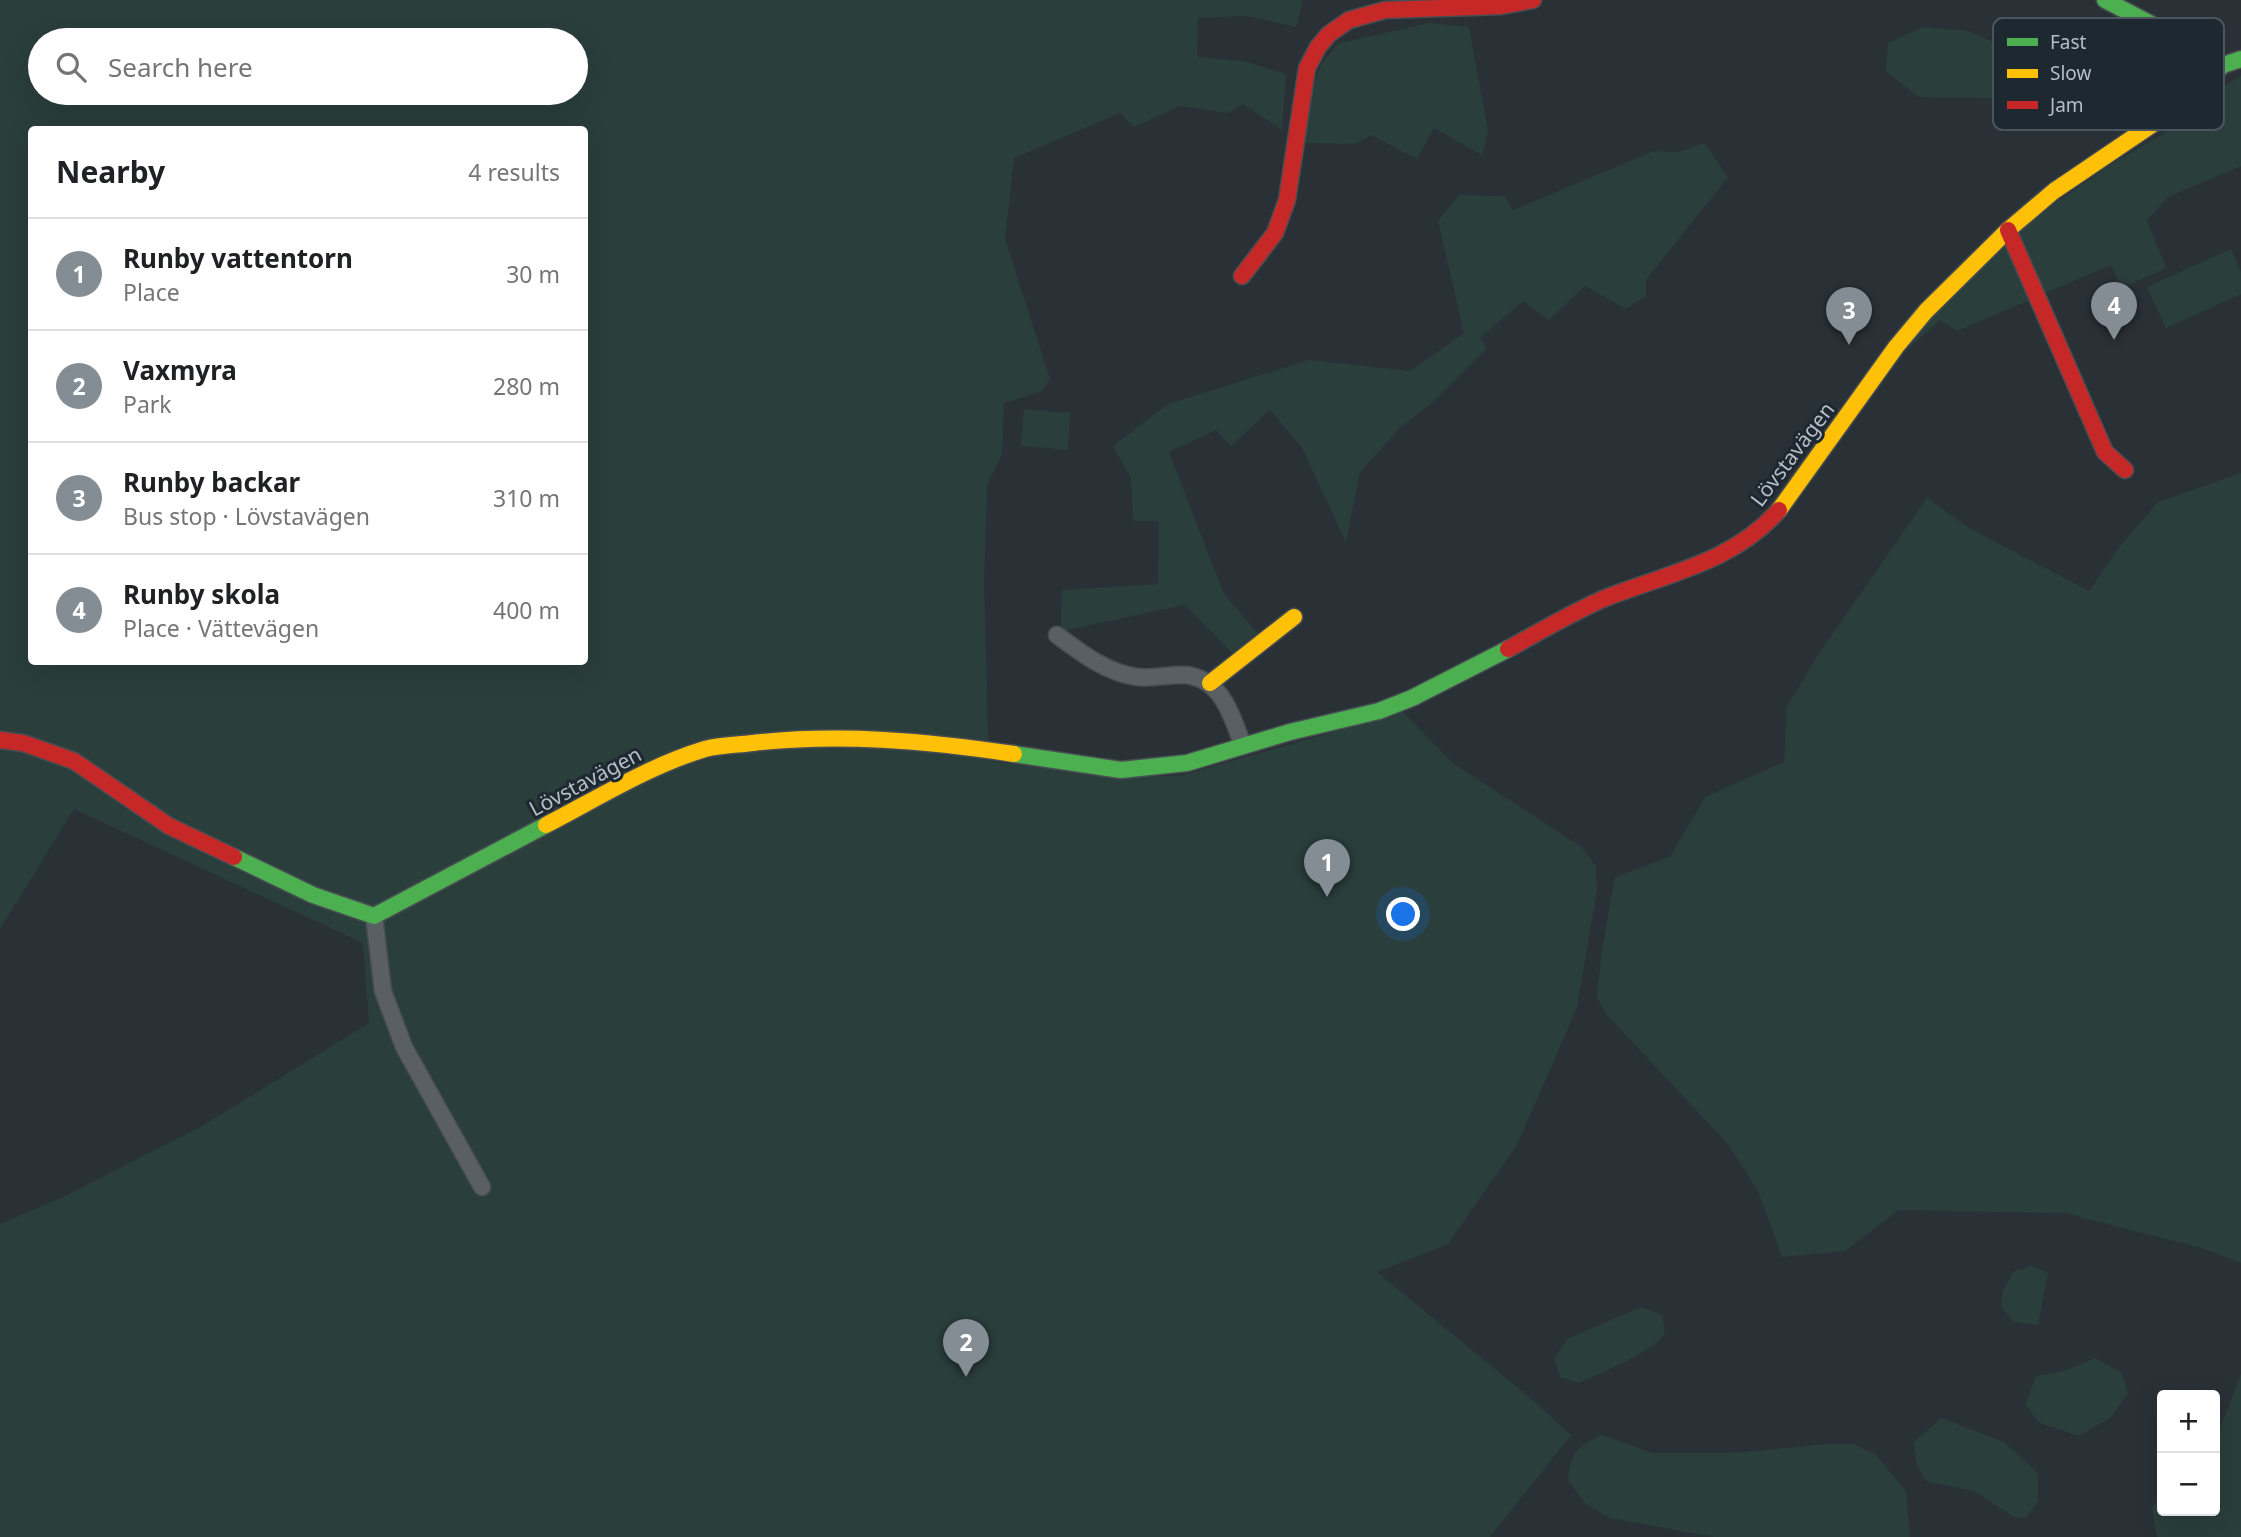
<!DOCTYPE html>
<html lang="en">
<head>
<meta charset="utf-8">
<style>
  :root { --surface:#fff; --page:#f6f6f6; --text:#202124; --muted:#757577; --line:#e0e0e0; --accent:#848d94 }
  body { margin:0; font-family:"Noto Sans",sans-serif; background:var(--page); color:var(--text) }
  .controls { position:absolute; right:21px; bottom:21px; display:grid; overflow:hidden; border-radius:7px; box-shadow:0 7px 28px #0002 }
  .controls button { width:63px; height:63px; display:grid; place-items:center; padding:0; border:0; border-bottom:2px solid var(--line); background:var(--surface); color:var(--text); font:35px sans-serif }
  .you { position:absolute; left:1404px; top:915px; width:24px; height:24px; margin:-18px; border:5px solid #fff; border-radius:50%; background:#1a73e8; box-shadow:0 0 0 10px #1a73e833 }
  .badge { display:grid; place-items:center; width:46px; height:46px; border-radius:50%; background:var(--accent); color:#fff; font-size:23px; font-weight:700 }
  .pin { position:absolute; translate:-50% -58px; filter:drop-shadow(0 2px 4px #0008) }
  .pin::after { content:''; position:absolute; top:37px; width:24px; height:21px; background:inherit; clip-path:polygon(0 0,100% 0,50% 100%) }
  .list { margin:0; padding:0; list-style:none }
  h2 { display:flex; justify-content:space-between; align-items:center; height:91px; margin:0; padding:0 28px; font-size:30px }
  h2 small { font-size:23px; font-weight:400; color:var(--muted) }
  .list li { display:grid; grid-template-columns:46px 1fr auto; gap:21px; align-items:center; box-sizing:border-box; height:112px; padding:0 28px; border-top:2px solid var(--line) }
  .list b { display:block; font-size:26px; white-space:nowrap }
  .list p { margin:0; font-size:23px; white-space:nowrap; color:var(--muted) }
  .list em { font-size:23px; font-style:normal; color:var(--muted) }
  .icon { flex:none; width:38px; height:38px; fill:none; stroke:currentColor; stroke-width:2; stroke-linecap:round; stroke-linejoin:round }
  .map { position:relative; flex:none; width:2241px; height:1537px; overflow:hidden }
  .search { position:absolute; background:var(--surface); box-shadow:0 7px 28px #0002; left:28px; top:28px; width:560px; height:77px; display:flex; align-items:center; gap:18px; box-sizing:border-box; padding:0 24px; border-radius:38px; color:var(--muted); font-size:26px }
  .panel { position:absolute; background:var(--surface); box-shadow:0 7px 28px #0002; left:28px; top:126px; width:560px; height:539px; border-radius:7px }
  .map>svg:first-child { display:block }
</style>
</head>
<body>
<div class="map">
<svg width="2241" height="1537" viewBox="0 0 2241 1537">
  <rect width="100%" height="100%" fill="#2a3136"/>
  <path fill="#2a3e3c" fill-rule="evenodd" d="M0,0H1303L1296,27L1248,16L1198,18L1197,57L1243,61L1286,74L1282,130L1243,104L1227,113L1180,106L1134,127L1120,113L1014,158L1005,239L1050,379L1042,391L1004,403L1002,454L987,485L984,584L988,737L994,762L1116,776H1180L1403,712L1454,764L1580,846L1596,866L1597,890L1577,1008L1517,1145L1448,1244L1377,1272L1535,1402L1571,1435L1490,1537H0V1224L61,1198L202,1126L369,1023L363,943L74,809L0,929ZM40,40H576V93H40ZM32,130H584V662H32Z
    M1429,23L1469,27L1488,131L1482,155L1434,128L1417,159L1371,135L1356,144L1304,143L1314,83L1321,65L1337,44Z
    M1923,27L1969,31L2033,61L2031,76L1991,98L1918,97L1886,71L1888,43Z
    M2241,76V166L2168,197L2147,220L2166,268L2122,288L2111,265L1957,331L1940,320L1908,349L1930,319L2037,216L2118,160L2191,118L2224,86Z
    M1704,143L1728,177L1646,280V296L1626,309L1585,286L1549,320L1523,301L1480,338L1487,348L1433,402L1399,429L1360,472L1346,542L1301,446L1270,410L1231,446L1216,430L1169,452L1224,594L1259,635L1234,655L1185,605L1061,631L1062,590L1158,584L1159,521H1133L1131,478L1113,446L1168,404L1309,360L1410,371L1464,333L1438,221L1459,195L1504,196L1513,210L1654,151L1678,152Z
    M2231,249L2241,272V294L2166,328L2147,287Z
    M1024,409L1070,413L1068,450L1021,446Z
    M2241,473V1263L2202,1248L2064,1213L1899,1210L1845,1251L1782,1257L1758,1191L1728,1144L1606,1014L1597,997L1602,949L1615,877L1670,857L1705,797L1784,762L1787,706L1820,652L1927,498L1969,528L2089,591L2121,545L2158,502Z
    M2032,1266L2048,1273L2038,1325L2014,1322L2001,1307L2003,1290L2014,1271Z
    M1641,1307L1662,1315L1665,1333C1652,1353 1602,1372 1579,1383L1560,1377L1554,1359L1567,1339Z
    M2095,1358L2122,1373L2128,1393L2110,1418L2079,1436L2040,1423L2025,1405L2036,1376L2067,1370Z
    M2241,1374V1537H2157L2152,1507L2162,1496V1511H2215V1442Z
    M1941,1418L2004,1442L2038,1473V1501L2026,1518L2014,1517L1974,1491L1926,1481L1917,1466L1914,1442Z
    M1602,1435L1652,1453H1733L1827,1444H1852L1875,1454L1906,1491L1910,1537H1714L1610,1518L1586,1504L1568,1480C1570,1453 1577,1446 1602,1435Z"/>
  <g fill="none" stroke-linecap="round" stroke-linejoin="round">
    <defs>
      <path id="street" d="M1057,635C1081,653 1107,673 1137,677C1153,679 1170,674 1186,675C1222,679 1232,716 1243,746
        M374,916L383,991L404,1047L482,1187"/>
      <path id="fast" d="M2105,0L2178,38L2223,65
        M2153,124L2182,104L2223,65L2241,59
        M1014,754L1121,770L1187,763L1290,732L1379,711L1412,698L1508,649
        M234,857L313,895L374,916L546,825"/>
      <path id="slow" d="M1779,510L1896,347L1926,311L2008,230L2054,191L2153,124
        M1210,683L1294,617
        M546,825C598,798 649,766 705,749C720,745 737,745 753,743C839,733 928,741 1014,754"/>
      <path id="jam" d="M2008,230L2105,452L2125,470
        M1242,276L1275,233L1287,200L1307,68L1318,47L1329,34L1349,20L1385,10L1501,6L1533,0
        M1508,649C1539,632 1571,613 1603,599C1665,574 1733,563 1779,510
        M0,740L23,743L74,761L169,826L234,857"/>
    </defs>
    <use href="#street" stroke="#484d51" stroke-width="19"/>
    <use href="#fast" stroke="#484d51" stroke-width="19"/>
    <use href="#slow" stroke="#484d51" stroke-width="19"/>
    <use href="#jam" stroke="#484d51" stroke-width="19"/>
    <use href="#street" stroke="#5a5f64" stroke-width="16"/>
    <use href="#fast" stroke="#4caf50" stroke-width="16"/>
    <use href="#slow" stroke="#ffc107" stroke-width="16"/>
    <use href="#jam" stroke="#c62828" stroke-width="16"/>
  </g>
  <g text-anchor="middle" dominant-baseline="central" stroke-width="6" stroke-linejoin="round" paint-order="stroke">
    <g font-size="21" fill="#b5bec7" stroke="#1e2830">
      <text transform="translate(1792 454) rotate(-53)">Lövstavägen</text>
      <text transform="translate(585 781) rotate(-28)">Lövstavägen</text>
    </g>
  </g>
  <rect x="1993" y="18" width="231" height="112" rx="10" fill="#1e2830" stroke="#4b555d" stroke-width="2"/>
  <rect x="2007" y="38" width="31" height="8" fill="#4caf50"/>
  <rect x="2007" y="69" width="31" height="9" fill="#ffc107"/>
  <rect x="2007" y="101" width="31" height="8" fill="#c62828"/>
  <g font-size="19" fill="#b5bec7">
    <text x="2050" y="49">Fast</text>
    <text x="2050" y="80">Slow</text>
    <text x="2050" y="112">Jam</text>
  </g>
</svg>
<div class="controls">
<button>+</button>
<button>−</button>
</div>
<div class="you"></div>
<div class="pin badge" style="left:1327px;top:897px">1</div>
<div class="pin badge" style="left:966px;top:1377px">2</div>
<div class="pin badge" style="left:1849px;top:345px">3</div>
<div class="pin badge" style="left:2114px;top:340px">4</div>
<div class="search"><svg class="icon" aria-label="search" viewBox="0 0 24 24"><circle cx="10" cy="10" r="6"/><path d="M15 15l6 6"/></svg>Search here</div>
<section class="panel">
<h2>Nearby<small>4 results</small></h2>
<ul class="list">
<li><span class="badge">1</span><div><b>Runby vattentorn</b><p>Place</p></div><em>30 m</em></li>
<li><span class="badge">2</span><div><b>Vaxmyra</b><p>Park</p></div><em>280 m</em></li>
<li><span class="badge">3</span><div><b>Runby backar</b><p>Bus stop · Lövstavägen</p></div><em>310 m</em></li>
<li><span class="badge">4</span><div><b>Runby skola</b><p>Place · Vättevägen</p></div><em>400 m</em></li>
</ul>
</section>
</div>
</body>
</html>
